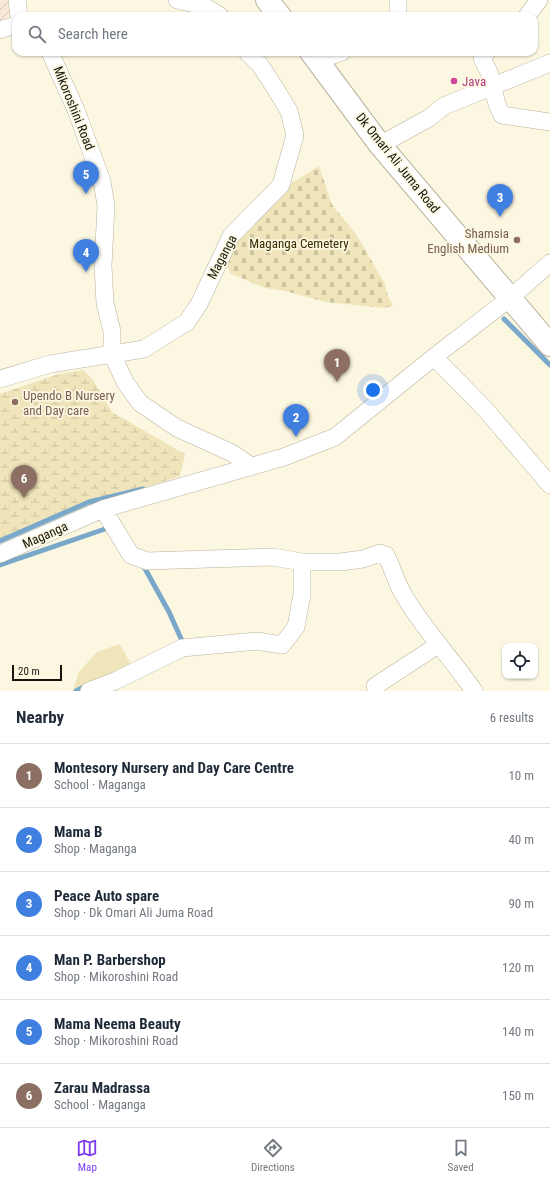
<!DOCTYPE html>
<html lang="en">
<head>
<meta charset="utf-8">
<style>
  :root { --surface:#fff; --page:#f6f6f7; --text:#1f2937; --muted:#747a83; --line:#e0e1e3; --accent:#7c3aed }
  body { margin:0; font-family:"Roboto Condensed",sans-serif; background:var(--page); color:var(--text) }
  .controls { position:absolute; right:12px; bottom:12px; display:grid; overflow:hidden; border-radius:8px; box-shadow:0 1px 3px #0004 }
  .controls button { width:36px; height:36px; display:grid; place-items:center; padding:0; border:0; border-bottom:1px solid var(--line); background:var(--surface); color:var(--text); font:20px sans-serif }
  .scale { position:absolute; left:12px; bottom:10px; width:50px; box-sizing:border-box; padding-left:4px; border:2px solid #17150d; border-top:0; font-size:11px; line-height:14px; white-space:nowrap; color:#17150d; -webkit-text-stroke:3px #fcf7e1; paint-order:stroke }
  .you { position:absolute; left:373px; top:390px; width:14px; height:14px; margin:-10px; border:3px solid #fff; border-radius:50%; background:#1a73e8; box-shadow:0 0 0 6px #1a73e833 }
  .badge { display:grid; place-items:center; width:26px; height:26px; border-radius:50%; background:var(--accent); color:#fff; font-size:13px; font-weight:700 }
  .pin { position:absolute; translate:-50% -33px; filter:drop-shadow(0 1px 2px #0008) }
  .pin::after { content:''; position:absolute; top:21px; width:14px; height:12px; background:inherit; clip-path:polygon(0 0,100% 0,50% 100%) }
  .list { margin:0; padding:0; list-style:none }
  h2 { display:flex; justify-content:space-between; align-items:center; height:52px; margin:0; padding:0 16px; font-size:17px }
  h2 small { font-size:13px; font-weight:400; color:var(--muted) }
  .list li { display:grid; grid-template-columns:26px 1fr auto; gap:12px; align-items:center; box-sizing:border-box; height:64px; padding:0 16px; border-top:1px solid var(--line) }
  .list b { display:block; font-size:15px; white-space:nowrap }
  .list p { margin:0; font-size:13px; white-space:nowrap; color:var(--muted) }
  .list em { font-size:13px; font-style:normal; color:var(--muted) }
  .icon { flex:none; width:22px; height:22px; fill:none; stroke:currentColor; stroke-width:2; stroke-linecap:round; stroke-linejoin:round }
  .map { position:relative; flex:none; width:550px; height:691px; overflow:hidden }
  .search { position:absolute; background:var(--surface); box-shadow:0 1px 3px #0004; left:12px; right:12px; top:12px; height:44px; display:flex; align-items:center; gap:10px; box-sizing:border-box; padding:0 14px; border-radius:12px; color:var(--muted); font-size:15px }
  .sheet { height:436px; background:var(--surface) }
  nav { display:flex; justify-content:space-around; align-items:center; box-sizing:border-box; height:56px; border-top:1px solid var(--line); background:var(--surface); font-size:11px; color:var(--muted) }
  nav a { display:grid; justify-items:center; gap:2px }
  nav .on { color:var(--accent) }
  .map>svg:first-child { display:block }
</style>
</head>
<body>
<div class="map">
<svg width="550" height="691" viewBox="0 0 550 691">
  <defs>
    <pattern id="industrial-furrows" width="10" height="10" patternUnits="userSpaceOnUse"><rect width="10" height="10" fill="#fbe9d8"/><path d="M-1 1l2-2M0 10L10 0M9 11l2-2" fill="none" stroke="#d6c7b8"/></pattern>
    <pattern id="wetland-marsh" width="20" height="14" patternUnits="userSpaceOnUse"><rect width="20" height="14" fill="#efe4ba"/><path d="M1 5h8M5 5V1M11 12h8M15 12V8" fill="none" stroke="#ccc39f"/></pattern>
    <pattern id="cemetery-stones" width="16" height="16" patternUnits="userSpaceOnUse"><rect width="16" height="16" fill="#efe4ba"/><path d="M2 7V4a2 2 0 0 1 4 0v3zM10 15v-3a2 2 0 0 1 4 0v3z" fill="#ccc39f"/></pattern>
  </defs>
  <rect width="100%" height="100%" fill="#fcf7e1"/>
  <path fill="url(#industrial-furrows)" d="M0,0H11L14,24L0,26Z"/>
  <path fill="#efe4ba" d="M120,644L133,668L81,691H73L79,672L97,652Z"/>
  <path fill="url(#wetland-marsh)" d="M83,370L93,380L112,412L185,454L180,476L84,508L0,541V394L59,374Z"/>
  <path fill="url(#cemetery-stones)" d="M319,166L332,205L356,234L385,284L386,291L393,306L384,308L326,302L285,291L265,288L230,273L226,262L229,248L266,206L292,183Z"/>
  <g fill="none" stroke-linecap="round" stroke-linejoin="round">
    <path stroke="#79a8cb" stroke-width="5" d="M504,319L550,365
      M0,541L89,502L143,489
      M0,565L108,528L110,530
      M143,565L169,612L183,643L181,644
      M76,691L86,686"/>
    <defs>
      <path id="minor" d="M17,0L19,16
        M177,0L204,6L220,16
        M398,0V16
        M527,16L539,0
        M0,30L16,25
        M50,52L76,110L102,181L106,206L103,266L105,303L112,331V354L125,382L140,403L177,428L232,453L251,466
        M487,52L482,57C483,63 488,68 490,75C494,89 494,102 502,115L550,122
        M319,60L342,52
        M380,145L429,118L444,106L550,63
        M434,357L485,409L550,485
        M0,379L50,364L144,349L187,322L199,304L231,236L281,185L295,135L289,111L275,88L260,65L247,52
        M103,509L131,555L147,561L273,557L302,562H340L363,559L380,553L386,555C392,567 396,581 402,592C422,628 451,657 474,691
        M0,554L103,509L284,457L335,437L434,357L510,298L550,263
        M375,686L438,645
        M89,691L115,681L182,648L257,641L282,645L296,627L302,594V562"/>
      <path id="tertiary" d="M267,0L280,16
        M311,52L380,145L550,345"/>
    </defs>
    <use href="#minor" stroke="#b8b29e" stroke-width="18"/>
    <use href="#tertiary" stroke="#b8b29e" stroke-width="24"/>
    <use href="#minor" stroke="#fff" stroke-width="17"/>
    <use href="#tertiary" stroke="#fff" stroke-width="22"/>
  </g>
  <circle fill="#d1479c" stroke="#fcf7e1" stroke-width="1.5" cx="454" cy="81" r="4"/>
  <g fill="#8d6e63" stroke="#fcf7e1" stroke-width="1.5">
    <circle cx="517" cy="240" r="4"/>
    <circle cx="15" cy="402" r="4"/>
  </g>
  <g text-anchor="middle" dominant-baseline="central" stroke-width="3.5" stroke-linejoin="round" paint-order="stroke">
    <g font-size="13" fill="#b23c85" stroke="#fcf7e1" text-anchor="start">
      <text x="462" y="81">Java</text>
    </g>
    <g font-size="13" fill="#17150d" stroke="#fcf7e1">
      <text transform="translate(74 108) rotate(68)">Mikoroshini Road</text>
      <text transform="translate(398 163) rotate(51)">Dk Omari Ali Juma Road</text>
      <text transform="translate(222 257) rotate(-62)">Maganga</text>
      <text transform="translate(45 535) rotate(-24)">Maganga</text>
    </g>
    <g font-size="13" fill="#785e54" stroke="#fcf7e1" text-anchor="end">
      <text x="509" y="233">Shamsia<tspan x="509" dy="15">English Medium</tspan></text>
      <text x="23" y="395" text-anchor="start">Upendo B Nursery<tspan x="23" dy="15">and Day care</tspan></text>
    </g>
    <g font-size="13" fill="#372c00" stroke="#fcf7e1">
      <text x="299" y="243">Maganga Cemetery</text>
    </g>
  </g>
</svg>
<div class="controls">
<button><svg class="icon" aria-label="locate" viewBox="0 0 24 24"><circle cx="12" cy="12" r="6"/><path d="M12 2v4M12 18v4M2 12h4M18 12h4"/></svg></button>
</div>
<div class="scale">20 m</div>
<div class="you"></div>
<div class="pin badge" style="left:337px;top:382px;background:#8d6e63">1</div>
<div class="pin badge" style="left:296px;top:437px;background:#3f7fe0">2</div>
<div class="pin badge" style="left:500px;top:217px;background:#3f7fe0">3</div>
<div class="pin badge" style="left:86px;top:272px;background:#3f7fe0">4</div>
<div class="pin badge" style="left:86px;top:194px;background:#3f7fe0">5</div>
<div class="pin badge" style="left:24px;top:498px;background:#8d6e63">6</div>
<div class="search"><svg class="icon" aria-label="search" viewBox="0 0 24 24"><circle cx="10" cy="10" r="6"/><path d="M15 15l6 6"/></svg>Search here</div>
</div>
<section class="sheet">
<h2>Nearby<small>6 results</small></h2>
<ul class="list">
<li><span class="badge" style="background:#8d6e63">1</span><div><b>Montesory Nursery and Day Care Centre</b><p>School · Maganga</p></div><em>10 m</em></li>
<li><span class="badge" style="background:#3f7fe0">2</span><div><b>Mama B</b><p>Shop · Maganga</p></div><em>40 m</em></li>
<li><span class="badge" style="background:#3f7fe0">3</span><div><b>Peace Auto spare</b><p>Shop · Dk Omari Ali Juma Road</p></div><em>90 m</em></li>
<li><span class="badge" style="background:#3f7fe0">4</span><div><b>Man P. Barbershop</b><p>Shop · Mikoroshini Road</p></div><em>120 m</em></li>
<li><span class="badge" style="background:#3f7fe0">5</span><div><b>Mama Neema Beauty</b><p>Shop · Mikoroshini Road</p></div><em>140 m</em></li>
<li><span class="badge" style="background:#8d6e63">6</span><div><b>Zarau Madrassa</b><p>School · Maganga</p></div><em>150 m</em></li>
</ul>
</section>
<nav>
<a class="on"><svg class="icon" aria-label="map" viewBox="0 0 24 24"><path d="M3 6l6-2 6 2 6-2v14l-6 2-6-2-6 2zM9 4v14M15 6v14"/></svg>Map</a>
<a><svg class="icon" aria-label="directions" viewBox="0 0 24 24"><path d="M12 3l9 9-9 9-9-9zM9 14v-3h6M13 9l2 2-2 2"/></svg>Directions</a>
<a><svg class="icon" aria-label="saved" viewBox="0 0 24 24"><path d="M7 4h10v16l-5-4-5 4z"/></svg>Saved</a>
</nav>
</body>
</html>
